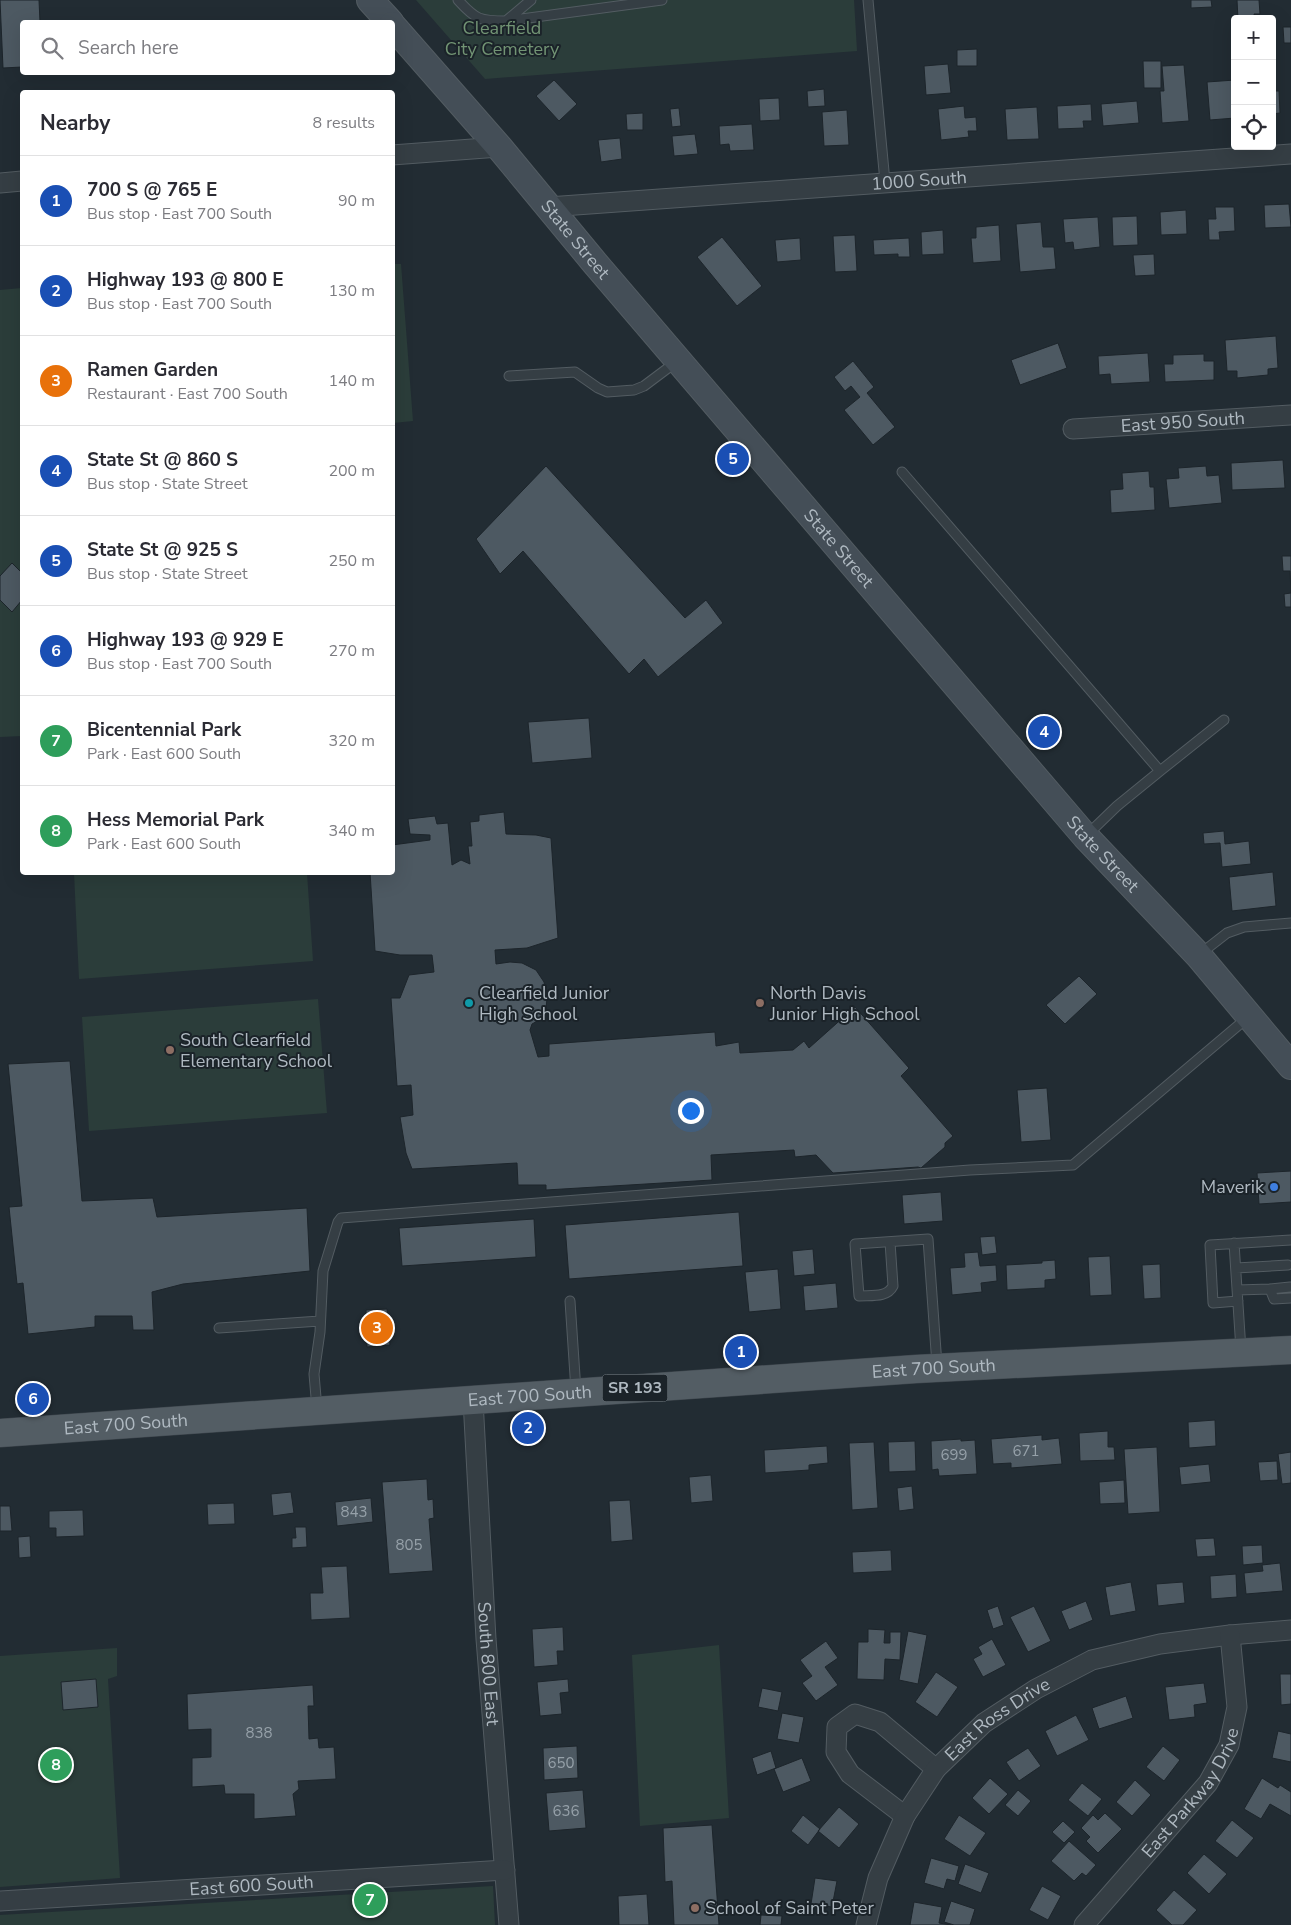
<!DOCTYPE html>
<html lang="en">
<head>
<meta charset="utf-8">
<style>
  :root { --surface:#fff; --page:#f2f2f3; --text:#2b2b33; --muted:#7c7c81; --line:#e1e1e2; --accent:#576d84 }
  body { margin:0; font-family:"Nunito Sans",sans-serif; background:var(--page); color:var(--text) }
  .controls { position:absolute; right:15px; top:15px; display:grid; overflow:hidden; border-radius:5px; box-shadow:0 5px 20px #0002 }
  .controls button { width:45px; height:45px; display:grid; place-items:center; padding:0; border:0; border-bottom:1px solid var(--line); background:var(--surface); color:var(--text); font:25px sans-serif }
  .you { position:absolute; left:690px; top:1110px; width:18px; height:18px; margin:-12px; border:4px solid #fff; border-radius:50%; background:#1a73e8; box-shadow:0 0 0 8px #1a73e833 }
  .badge { display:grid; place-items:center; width:32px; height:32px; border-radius:50%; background:var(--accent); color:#fff; font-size:16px; font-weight:700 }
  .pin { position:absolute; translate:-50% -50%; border:2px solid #fff; box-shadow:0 1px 5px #0006 }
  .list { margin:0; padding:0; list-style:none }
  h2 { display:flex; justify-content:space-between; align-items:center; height:65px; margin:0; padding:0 20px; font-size:21px }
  h2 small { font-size:16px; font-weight:400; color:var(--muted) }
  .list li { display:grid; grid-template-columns:32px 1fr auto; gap:15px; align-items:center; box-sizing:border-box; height:90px; padding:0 20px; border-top:1px solid var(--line) }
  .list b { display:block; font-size:19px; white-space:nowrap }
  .list p { margin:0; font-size:16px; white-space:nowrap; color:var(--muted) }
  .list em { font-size:16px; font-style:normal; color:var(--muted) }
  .icon { flex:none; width:28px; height:28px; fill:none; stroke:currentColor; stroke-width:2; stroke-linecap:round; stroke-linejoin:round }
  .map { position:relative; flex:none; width:1291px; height:1925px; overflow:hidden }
  .search { position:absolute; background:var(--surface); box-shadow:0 5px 20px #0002; left:20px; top:20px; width:375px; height:55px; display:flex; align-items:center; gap:12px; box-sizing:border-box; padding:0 18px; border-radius:5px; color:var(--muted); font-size:19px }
  .panel { position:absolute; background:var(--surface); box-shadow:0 5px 20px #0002; left:20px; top:90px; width:375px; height:785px; border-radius:5px }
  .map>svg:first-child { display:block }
</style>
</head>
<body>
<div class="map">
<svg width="1291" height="1925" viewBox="0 0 1291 1925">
  <rect width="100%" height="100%" fill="#222c33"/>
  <path fill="#2b3d3a" d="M416,0H854L857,51L485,79Z
    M393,264H401L413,421L393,423Z
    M22,288V736L0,737V290Z
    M74,873H307L313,961L79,979Z
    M318,999L327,1113L89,1131L82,1017Z
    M719,1645L729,1818L640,1826L632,1655Z
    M117,1648V1676L108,1679L120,1878L0,1887V1656Z
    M493,1886L495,1925H0V1915Z"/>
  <path fill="#4d5962" stroke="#1d252b" d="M0,0H39L40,22H22V67L3,68Z
    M1191,0H1211L1212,7L1191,8Z
    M1237,0H1259L1260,14H1254L1255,19H1238Z
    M1283,27H1291V43H1284Z
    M977,49V66H957V50Z
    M1143,61H1161V88H1144Z
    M948,64L951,93L926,95L924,66Z
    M1184,65L1189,121L1162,123L1160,91H1164L1162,66Z
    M554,80L577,104L559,121L536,96Z
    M1235,80V118L1210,120L1207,82Z
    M824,89L825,106L808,107L807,91Z
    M1272,91H1279L1280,113L1272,114Z
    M779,98L780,120L760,121L759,99Z
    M1137,101L1139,123L1103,126L1101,104Z
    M1091,104L1092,121H1083L1084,128L1058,129L1057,106Z
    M964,106L965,118L976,117L977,131H968L969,137L941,140L938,109Z
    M1037,107L1039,139L1007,140L1005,109Z
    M679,108L681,126L672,127L670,109Z
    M847,110L849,145L824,146L822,112Z
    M643,113V130H627L626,114Z
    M752,124L754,150L730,151L729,144L720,145L719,126Z
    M695,134L698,154L674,156L672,136Z
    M620,138L622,159L601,162L598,140Z
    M1289,204L1291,227L1265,228L1264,205Z
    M1215,207H1234L1235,231L1219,232L1220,240H1209L1208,219H1216Z
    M1186,210L1187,234L1161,235L1160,212Z
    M1137,216L1138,245L1113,246L1112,217Z
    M1098,217L1100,247L1074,250L1073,242L1065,243L1063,219Z
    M1041,222L1043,247H1054L1056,269L1020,272L1016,224Z
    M999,225L1001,261L973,263L971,238H976V227Z
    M943,230L944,254L922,255L921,232Z
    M855,235L857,271L835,272L833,236Z
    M722,237L762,286L737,306L697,257Z
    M800,238L801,260L777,262L775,240Z
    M909,238L910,257H898V254L874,255L873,240Z
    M1154,254L1155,275L1135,276L1133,255Z
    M1276,336L1278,368L1268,369V375L1237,378V371H1227L1225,340Z
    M1058,343L1067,368L1020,385L1011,360Z
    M1148,353L1150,382L1111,384L1110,374L1099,375L1098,356Z
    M1204,354V361H1214V380L1165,382L1164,364H1173V355Z
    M853,361L874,387L867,393L895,427L873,445L844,410L860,397L851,386L845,391L834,377Z
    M1283,460L1285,488L1232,490L1231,463Z
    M546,466L685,618L706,600L723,623L658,677L644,659L629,674L523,551L500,574L476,539Z
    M1206,466L1207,476L1219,475L1222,503L1169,508L1166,479L1179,478L1178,468Z
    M1149,471L1150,487H1154L1155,510L1111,513L1110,490L1123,489L1122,473Z
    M1282,556H1291V607H1285L1284,594L1291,593L1290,571H1283Z
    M12,563L22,573V600L12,612L0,600V576Z
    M589,718L592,758L532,763L528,722Z
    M504,812L506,834L536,835L551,838L558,938L527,948L495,950L496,964L510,962L522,963L536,970L544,982L547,998L546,1009L541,1019L532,1024L530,1030L538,1057L549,1056V1044L715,1032L716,1046L739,1042L740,1053L793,1050L804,1041L809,1048L855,1007L909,1068L901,1076L953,1136L945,1143V1147L921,1168L918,1167L833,1173L816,1155L795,1157L794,1150L711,1155L712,1180L546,1190V1185H518L517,1163L412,1169L406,1153L400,1117L413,1115L411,1085L397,1086L391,998H400L409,975L434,972L432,955H400L375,951L370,872H392V845L430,840V835L410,834L408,819L435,816L437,824L448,823L452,865L461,860L470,864L468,846H472L470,822L479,821V815Z
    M1224,831L1225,844L1249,841L1251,864L1222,867L1220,843L1204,844L1203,833Z
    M1273,872L1276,906L1232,911L1229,877Z
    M1079,976L1097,994L1065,1024L1046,1005Z
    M70,1061L82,1201L153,1198L157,1217L307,1208L310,1271L183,1284L152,1292L154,1330H133L132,1316H95V1327L28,1334L23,1283L17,1284L9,1207L22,1206L8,1064Z
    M1047,1088L1051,1140L1021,1142L1017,1090Z
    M1291,1171V1202L1259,1204L1257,1173Z
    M941,1192L943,1221L904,1224L902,1195Z
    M739,1212L743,1266L569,1279L565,1225Z
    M534,1219L536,1257L402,1266L399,1228Z
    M995,1236L997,1253L982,1255L980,1237Z
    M813,1249L815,1274L794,1276L792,1251Z
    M978,1252L980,1266L996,1265L997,1281L981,1283L982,1292L952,1295L950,1268L965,1267L964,1253Z
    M1110,1256L1112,1295L1090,1296L1088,1257Z
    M1055,1260L1056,1279L1045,1280V1288L1007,1290L1006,1265L1042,1263V1261Z
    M1160,1264L1161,1298L1144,1299L1142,1265Z
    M778,1269L781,1309L749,1312L745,1272Z
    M836,1283L838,1308L805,1311L803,1286Z
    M387,1309L390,1345L367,1347L366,1310Z
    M1215,1420L1216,1446L1189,1448L1188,1422Z
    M1108,1431V1447H1114L1115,1460L1080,1461L1079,1433Z
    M1042,1435V1440L1059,1438L1062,1464L1011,1468V1463L993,1464L991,1439Z
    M961,1439V1441L975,1440L977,1474L939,1476L938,1469L932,1470L931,1441Z
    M915,1441L916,1471L889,1472L888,1442Z
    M874,1442L878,1508L852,1510L849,1443Z
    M827,1446L828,1463L809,1465V1470L765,1473L764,1450Z
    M1157,1447L1160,1512L1128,1514L1124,1449Z
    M1291,1452V1483L1282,1484L1278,1454Z
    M1277,1461L1278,1480L1260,1481L1258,1462Z
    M1209,1464L1211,1482L1181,1485L1179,1467Z
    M711,1475L713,1501L691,1503L689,1477Z
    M427,1479L428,1500L433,1499L434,1518L429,1519L433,1571L389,1574L382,1482Z
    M1124,1480L1125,1503L1100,1504L1099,1482Z
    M912,1486L914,1509L899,1511L897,1488Z
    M291,1492L294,1513L273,1516L271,1494Z
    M371,1498L373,1522L337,1526L335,1502Z
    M630,1500L633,1540L611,1542L609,1501Z
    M234,1503L235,1524L208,1525L207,1504Z
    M0,1506H10L12,1531H0Z
    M83,1510L84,1536L56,1537V1528H49V1511Z
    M295,1527H306L307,1547L292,1548V1538H296Z
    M30,1536L31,1557L19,1558L18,1537Z
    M1214,1538L1216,1556L1197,1557L1195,1539Z
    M1262,1545L1263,1563L1243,1565L1242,1546Z
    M891,1550L892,1571L853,1573L852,1552Z
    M1280,1563L1283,1591L1246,1594L1244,1573L1263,1571L1262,1565Z
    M347,1566L350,1618L311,1620L310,1593H323L321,1567Z
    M1236,1574L1237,1597L1211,1599L1210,1576Z
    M1131,1582L1136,1611L1110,1616L1105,1587Z
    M1183,1582L1185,1603L1158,1606L1156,1584Z
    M1086,1601L1093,1620L1069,1630L1061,1611Z
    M998,1606L1004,1625L993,1629L987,1610Z
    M1034,1606L1051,1641L1028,1652L1010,1617Z
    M563,1627L564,1651H557L558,1665L534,1667L532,1629Z
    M868,1629L885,1630L884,1643H890V1632H901L900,1660L885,1659L884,1680L857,1679L858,1642H868Z
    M908,1631L927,1635L918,1684L899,1680Z
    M992,1639L1006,1665L983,1677L973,1659L982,1654L978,1647Z
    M826,1641L838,1658L825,1667L838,1685L816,1701L802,1683L812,1676L800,1660Z
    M936,1672L958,1687L937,1717L915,1702Z
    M1280,1674H1291V1704L1281,1705Z
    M96,1679L98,1707L63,1710L61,1682Z
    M568,1679L569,1692L560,1693L562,1714L540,1716L537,1682Z
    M1204,1683L1207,1703L1194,1705L1195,1717L1169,1720L1165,1687Z
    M313,1685L314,1706H308L309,1739L318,1738L319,1748L334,1747L336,1779L298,1781L299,1789L293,1794L296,1816L254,1819V1794H225L224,1785L192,1787V1758L211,1757V1729L188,1730L187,1694Z
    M762,1688L782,1692L778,1711L758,1707Z
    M1126,1696L1133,1718L1099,1729L1092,1708Z
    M782,1713L804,1717L799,1743L777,1739Z
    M1076,1715L1089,1740L1057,1756L1045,1731Z
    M1278,1731L1291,1734V1762L1272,1758Z
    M577,1746L578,1778L544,1780L543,1748Z
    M1163,1746L1180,1760L1164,1781L1146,1767Z
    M1028,1748L1041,1766L1019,1781L1006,1762Z
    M771,1751L776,1768L757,1775L752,1758Z
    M802,1758L811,1781L783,1792L774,1769Z
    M990,1778L1008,1794L989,1814L972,1798Z
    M1262,1778L1278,1788L1280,1785L1291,1792V1816L1270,1804L1261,1819L1244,1809Z
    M1135,1780L1151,1795L1132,1816L1116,1802Z
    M1082,1783L1102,1799L1088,1816L1068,1800Z
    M583,1790L586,1828L549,1831L546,1793Z
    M1018,1790L1031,1801L1018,1816L1005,1805Z
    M839,1807L859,1824L839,1848L818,1831Z
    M1105,1813L1122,1829L1098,1853L1086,1841L1090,1837L1081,1828L1093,1815L1098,1820Z
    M803,1815L820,1829L808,1845L791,1831Z
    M959,1815L986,1833L970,1856L944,1839Z
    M1232,1820L1254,1838L1237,1858L1215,1841Z
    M1063,1821L1075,1832L1064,1843L1052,1832Z
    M712,1825L719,1925H674L672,1881L665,1882L663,1828Z
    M1069,1841L1096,1865L1086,1876L1082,1873L1074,1881L1051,1861Z
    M1204,1854L1227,1874L1209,1894L1187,1873Z
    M931,1858L959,1866L955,1881L947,1879L944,1889L924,1883Z
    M965,1864L989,1873L981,1893L958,1884Z
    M815,1878L837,1881L832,1907L811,1904Z
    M1042,1886L1061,1896L1048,1920L1029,1910Z
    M1174,1890L1197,1910L1183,1925H1172L1156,1910Z
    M647,1894L649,1925H619L618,1896Z
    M951,1901L975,1909L970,1925H954L944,1922Z
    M914,1902L942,1907L939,1923L951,1925H910Z
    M761,1915L782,1916L781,1925H760Z"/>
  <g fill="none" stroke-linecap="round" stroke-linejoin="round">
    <defs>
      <path id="lane" d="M458,0C476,20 480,21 506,21L531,0
        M868,0L885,182
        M506,21L662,0
        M509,376L575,372L598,388L607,392L634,390L644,386L676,362
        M902,472L1160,771L1224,720
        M1087,835L1117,806L1160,771
        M1200,954L1227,933L1244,927L1291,923
        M890,1242L893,1286C887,1298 871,1295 859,1296L855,1244L928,1239L937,1365
        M1234,1243L1241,1350
        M1236,1268L1288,1265
        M1270,1289L1290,1287
        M1237,1290L1270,1289L1274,1299L1291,1298
        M570,1301L576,1391
        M1238,1301L1213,1303L1210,1245L1291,1240
        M219,1328L320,1321
        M317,1409L314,1374L320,1332L323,1271L338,1222L341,1218L970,1170L1073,1165L1247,1018"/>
      <g id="street">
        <path d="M392,155L499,147"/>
        <path d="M0,183L22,181"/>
        <path id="s1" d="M548,207L1291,154"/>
        <path id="s2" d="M1073,429L1291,415"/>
        <path id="s3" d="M473,1400L486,1639L509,1925"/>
        <path d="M905,1816L850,1774L836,1752L837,1727L855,1714L880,1722L936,1769"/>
        <path id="s4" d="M0,1901L505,1870"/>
        <path id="s5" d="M866,1925L878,1878L905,1816L936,1769L984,1723L1036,1689L1092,1660L1160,1644L1230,1635L1291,1630"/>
        <path id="s6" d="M1084,1925L1208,1783L1229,1745L1237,1707L1230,1635"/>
      </g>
      <g id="secondary">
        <path d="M370,0L390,22"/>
        <path id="s7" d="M392,25L499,147L594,262L1085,836L1198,955L1291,1066"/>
      </g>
      <g id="primary">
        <path id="s8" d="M0,1433L916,1369L1291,1350"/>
      </g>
    </defs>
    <use href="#lane" stroke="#535c62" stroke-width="11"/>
    <use href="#street" stroke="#535c62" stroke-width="21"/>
    <use href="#secondary" stroke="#535c62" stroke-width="28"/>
    <use href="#primary" stroke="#3f474e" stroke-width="29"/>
    <use href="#lane" stroke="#353e44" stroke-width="9"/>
    <use href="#street" stroke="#353e44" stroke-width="19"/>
    <use href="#secondary" stroke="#444e57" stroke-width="26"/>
    <use href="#primary" stroke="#535d64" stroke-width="28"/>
  </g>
  <circle fill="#0f9aa8" stroke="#1b2329" stroke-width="2" cx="469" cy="1003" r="5"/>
  <g fill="#8d6e63" stroke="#1b2329" stroke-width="2">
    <circle cx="760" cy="1003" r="5"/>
    <circle cx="170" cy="1050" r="5"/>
    <circle cx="695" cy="1908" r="5"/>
  </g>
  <circle fill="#3f7fe0" stroke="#1b2329" stroke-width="2" cx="1274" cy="1187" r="5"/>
  <g text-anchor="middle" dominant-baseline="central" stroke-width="4" stroke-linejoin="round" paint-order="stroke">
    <g font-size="15" fill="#96a1a9">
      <text x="1026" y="1451">671</text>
      <text x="954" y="1455">699</text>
      <text x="354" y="1512">843</text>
      <text x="409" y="1545">805</text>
      <text x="259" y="1733">838</text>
      <text x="561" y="1763">650</text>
      <text x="566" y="1811">636</text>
    </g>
    <rect fill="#1b2329" stroke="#838c93" stroke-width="1" x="602.5" y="1374.5" width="65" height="27" rx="4"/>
    <g font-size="16" font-weight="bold" fill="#afb9c1">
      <text x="635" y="1388">SR 193</text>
    </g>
    <g font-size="18" fill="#729474" stroke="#1b2329">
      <text x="502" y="28">Clearfield<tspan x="502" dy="21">City Cemetery</tspan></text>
    </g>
    <g font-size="18" fill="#afb9c1" stroke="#1b2329">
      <text stroke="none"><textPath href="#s1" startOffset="372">1000 South</textPath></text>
      <text stroke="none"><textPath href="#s7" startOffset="282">State Street</textPath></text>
      <text stroke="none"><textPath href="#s2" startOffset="110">East 950 South</textPath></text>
      <text stroke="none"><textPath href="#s7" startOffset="688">State Street</textPath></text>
      <text stroke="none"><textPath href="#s7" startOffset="1092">State Street</textPath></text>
      <text stroke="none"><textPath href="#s8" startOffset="936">East 700 South</textPath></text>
      <text stroke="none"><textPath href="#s8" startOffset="531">East 700 South</textPath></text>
      <text stroke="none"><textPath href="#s8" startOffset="126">East 700 South</textPath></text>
      <text stroke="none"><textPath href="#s3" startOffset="264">South 800 East</textPath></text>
      <text stroke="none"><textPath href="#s5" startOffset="252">East Ross Drive</textPath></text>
      <text stroke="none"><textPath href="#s6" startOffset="171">East Parkway Drive</textPath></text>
      <text stroke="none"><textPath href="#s4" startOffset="252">East 600 South</textPath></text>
    </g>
    <g font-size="18" fill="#afb9c1" stroke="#1b2329" text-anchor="start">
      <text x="479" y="993">Clearfield Junior<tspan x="479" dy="21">High School</tspan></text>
      <text x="770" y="993">North Davis<tspan x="770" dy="21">Junior High School</tspan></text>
      <text x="180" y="1040">South Clearfield<tspan x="180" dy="21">Elementary School</tspan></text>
      <text x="1264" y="1187" text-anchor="end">Maverik</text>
      <text x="705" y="1908">School of Saint Peter</text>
    </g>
  </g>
</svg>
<div class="controls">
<button>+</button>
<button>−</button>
<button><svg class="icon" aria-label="locate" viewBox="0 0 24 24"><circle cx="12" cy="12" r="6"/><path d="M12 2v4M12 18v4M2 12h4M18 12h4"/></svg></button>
</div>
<div class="you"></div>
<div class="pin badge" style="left:741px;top:1352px;background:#1a4fb4">1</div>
<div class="pin badge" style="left:528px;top:1428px;background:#1a4fb4">2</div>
<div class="pin badge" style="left:377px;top:1328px;background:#e8710a">3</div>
<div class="pin badge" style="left:1044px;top:732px;background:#1a4fb4">4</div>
<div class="pin badge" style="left:733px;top:459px;background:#1a4fb4">5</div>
<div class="pin badge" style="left:33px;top:1399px;background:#1a4fb4">6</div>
<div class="pin badge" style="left:370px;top:1900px;background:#2e9e5b">7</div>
<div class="pin badge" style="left:56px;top:1765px;background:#2e9e5b">8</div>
<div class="search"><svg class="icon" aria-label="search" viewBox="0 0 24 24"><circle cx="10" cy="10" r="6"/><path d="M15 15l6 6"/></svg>Search here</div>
<section class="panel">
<h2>Nearby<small>8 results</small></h2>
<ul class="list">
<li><span class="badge" style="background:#1a4fb4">1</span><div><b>700 S @ 765 E</b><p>Bus stop · East 700 South</p></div><em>90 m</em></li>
<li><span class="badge" style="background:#1a4fb4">2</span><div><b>Highway 193 @ 800 E</b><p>Bus stop · East 700 South</p></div><em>130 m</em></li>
<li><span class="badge" style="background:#e8710a">3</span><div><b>Ramen Garden</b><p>Restaurant · East 700 South</p></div><em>140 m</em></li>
<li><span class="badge" style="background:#1a4fb4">4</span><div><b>State St @ 860 S</b><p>Bus stop · State Street</p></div><em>200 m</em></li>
<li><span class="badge" style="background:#1a4fb4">5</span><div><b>State St @ 925 S</b><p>Bus stop · State Street</p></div><em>250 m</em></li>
<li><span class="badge" style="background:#1a4fb4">6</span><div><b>Highway 193 @ 929 E</b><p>Bus stop · East 700 South</p></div><em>270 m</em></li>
<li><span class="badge" style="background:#2e9e5b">7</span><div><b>Bicentennial Park</b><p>Park · East 600 South</p></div><em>320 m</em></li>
<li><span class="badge" style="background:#2e9e5b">8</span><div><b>Hess Memorial Park</b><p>Park · East 600 South</p></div><em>340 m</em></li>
</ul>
</section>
</div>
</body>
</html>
